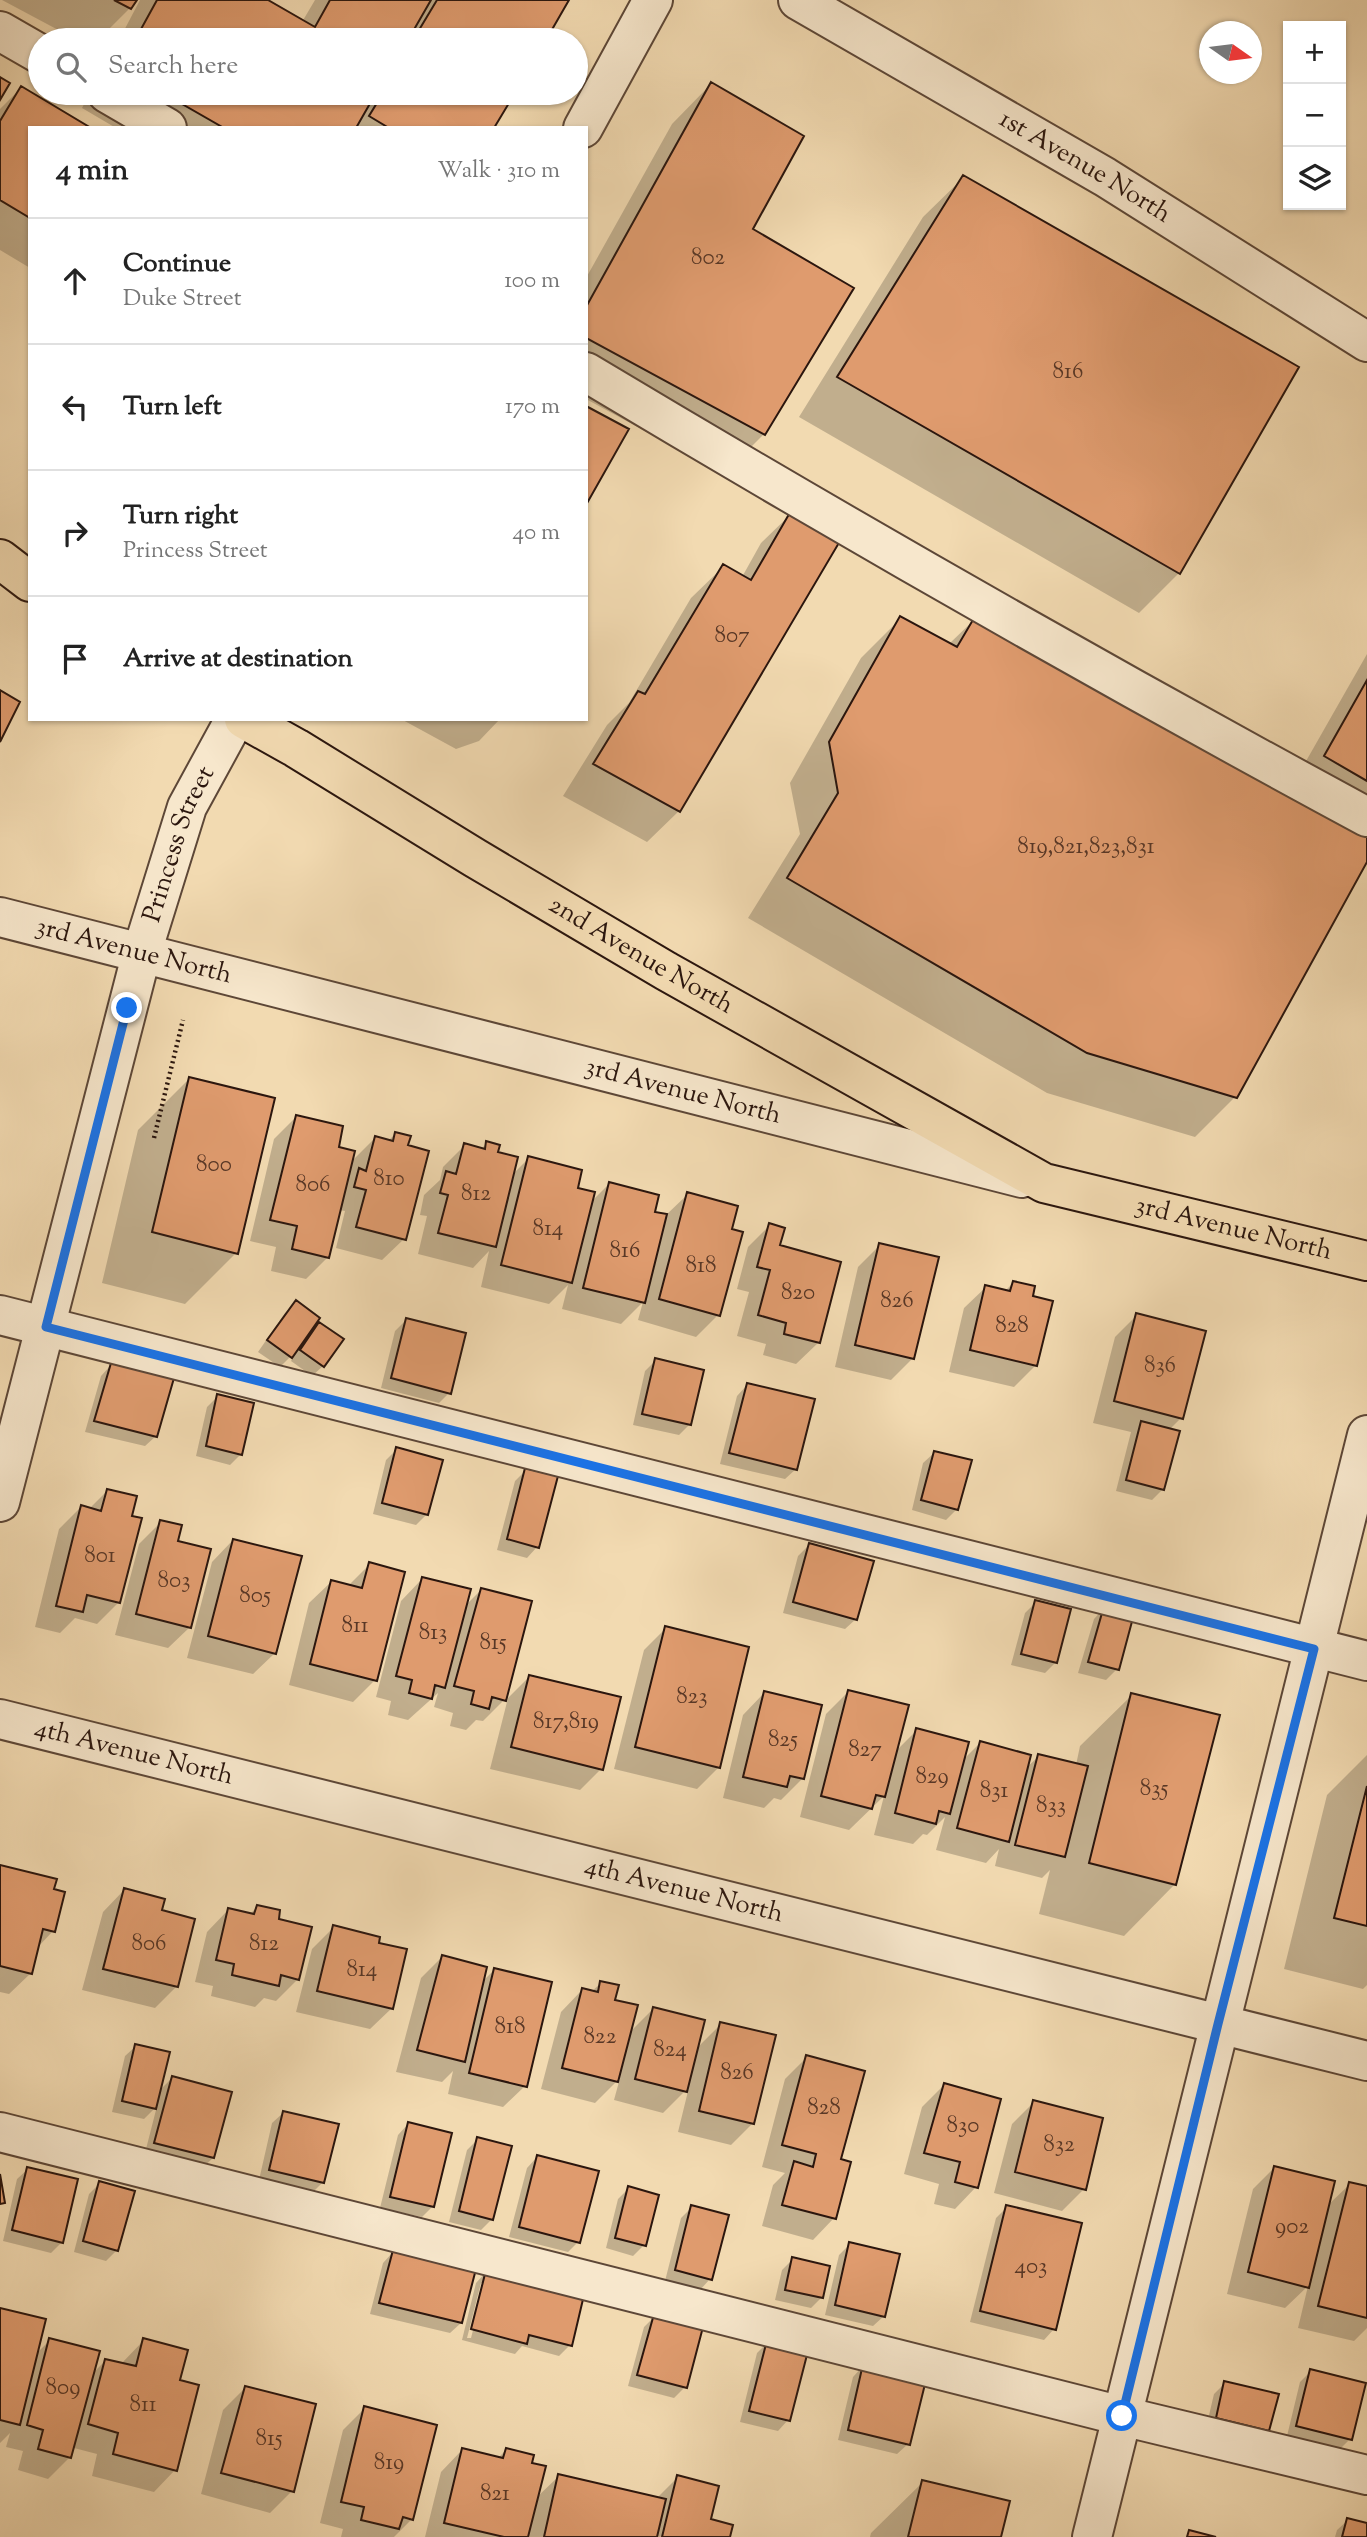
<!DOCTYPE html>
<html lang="en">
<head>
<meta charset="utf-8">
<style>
  :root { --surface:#fff; --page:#f6f6f6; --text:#222; --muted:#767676; --line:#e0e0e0 }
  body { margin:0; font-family:"Sorts Mill Goudy",serif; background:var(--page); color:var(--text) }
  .controls { position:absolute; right:21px; top:21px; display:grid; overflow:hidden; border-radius:0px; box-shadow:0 2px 5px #0004 }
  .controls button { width:63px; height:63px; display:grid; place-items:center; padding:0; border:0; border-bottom:2px solid var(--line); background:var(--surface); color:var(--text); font:35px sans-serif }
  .compass { position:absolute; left:1199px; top:21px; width:63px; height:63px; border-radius:50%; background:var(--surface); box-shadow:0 2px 5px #0004; rotate:104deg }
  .stop { position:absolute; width:21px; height:21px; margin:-16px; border:5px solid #1a73e8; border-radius:50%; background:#fff }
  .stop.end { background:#1a73e8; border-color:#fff; box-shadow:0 2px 7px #0008 }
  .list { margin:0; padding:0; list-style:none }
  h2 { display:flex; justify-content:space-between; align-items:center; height:91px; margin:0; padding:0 28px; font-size:30px }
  h2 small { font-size:23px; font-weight:400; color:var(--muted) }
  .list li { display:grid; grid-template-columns:46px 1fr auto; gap:21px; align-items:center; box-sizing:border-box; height:126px; padding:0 28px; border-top:2px solid var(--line) }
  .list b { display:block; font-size:26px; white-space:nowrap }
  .list p { margin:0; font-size:23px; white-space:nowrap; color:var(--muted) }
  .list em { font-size:23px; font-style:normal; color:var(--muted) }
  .icon { flex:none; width:38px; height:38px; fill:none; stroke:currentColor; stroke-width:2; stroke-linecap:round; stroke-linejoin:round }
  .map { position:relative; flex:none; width:1367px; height:2537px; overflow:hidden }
  .search { position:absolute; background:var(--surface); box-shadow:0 2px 5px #0004; left:28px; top:28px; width:560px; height:77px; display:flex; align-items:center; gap:18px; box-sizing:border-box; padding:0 24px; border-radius:38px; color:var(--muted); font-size:26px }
  .panel { position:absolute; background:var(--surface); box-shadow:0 2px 5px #0004; left:28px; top:126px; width:560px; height:595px; border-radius:0px }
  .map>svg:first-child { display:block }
</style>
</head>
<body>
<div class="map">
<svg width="1367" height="2537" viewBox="0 0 1367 2537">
  <rect width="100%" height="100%" fill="#f2dab1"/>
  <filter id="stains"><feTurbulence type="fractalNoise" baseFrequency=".00286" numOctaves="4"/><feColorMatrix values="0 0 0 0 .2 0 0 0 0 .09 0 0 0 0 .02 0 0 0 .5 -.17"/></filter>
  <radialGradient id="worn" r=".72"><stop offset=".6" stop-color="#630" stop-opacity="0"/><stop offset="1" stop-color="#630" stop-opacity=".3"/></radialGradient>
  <path fill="#0003" fill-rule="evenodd" d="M2,0H135L130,8L98,40H77Z
    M140,0H265L302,22L315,0H567L544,40H119Z
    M711,84L751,230L764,434L724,474L586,399V278L672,124Z
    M21,88L30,128V268L0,250V109Z
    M90,93H513L492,128H116L82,108Z
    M963,178L1179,573L1139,613L799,417L923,217Z
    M793,512L679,811L647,842L563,796L607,725L629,703L691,598L723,567L742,577L761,543Z
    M978,616L1289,791L1367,654V858L1235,1097L1195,1137L1047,1093L748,918L800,834L790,783L861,658L901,618L949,644Z
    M401,719H500L479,741L456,749Z
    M190,1078L236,1253L185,1304L102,1283L138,1130Z
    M296,1117L336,1148L350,1163L375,1138L388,1141L395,1134L406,1146L404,1239L382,1260L336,1248L345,1211L339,1210L328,1257L306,1279L271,1271L276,1247L250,1241L274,1139Z
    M487,1143L511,1176L529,1158L576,1189L590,1203L609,1184L653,1213L665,1216L688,1194L729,1230L718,1315L696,1337L638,1320L643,1302L621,1324L562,1309L568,1285L549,1304L481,1287L489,1251L473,1268L418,1254L427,1216L420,1215L424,1195L440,1180L443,1167L465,1145L481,1149Z
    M770,1225L818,1343L796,1364L763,1355L766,1344L737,1336L749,1292L737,1289L748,1247Z
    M880,1245L913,1358L891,1380L835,1367L858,1267Z
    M1013,1283L1031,1297L1036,1365L1014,1387L949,1372L964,1308L986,1287L1005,1291Z
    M296,1303L306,1334L308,1336L320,1324L323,1366L312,1376L291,1361L295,1354L294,1353L280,1367L258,1352L285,1313Z
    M1137,1315L1181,1418L1169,1430L1163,1489L1152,1500L1116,1491L1131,1432L1093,1423L1115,1337Z
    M406,1320L449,1393L439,1403L381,1388L395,1331Z
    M656,1360L690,1424L679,1435L633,1425L645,1371Z
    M111,1365L156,1436L145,1446L85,1432L101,1376Z
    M747,1385L796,1469L785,1479L720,1464L737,1396Z
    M218,1396L241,1454L230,1465L196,1456L207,1407Z
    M397,1449L427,1514L416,1525L373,1514L386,1460Z
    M934,1453L957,1509L946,1520L912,1510L923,1463Z
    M526,1470L537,1547L527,1558L497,1550L515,1481Z
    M107,1491L130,1517L119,1602L97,1624L75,1618L60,1633L35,1627L59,1529L81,1507L89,1509Z
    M161,1522L176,1542L190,1627L168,1648L115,1635L139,1544Z
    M233,1540L275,1653L253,1674L187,1658L212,1562Z
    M809,1545L856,1619L845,1629L783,1613L798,1556Z
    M370,1564L375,1680L353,1702L289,1685L309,1603L331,1582L348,1586Z
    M422,1579L464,1607L481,1590L504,1700L483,1721L476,1720L466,1730L450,1726L453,1713L434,1707L438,1693L408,1720L388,1715L391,1701L376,1697L401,1601Z
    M1036,1602L1055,1663L1045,1673L1011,1665L1025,1613Z
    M1104,1608L1117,1669L1106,1680L1078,1673L1094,1619Z
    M666,1628L719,1767L697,1789L614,1769L644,1650Z
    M530,1676L601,1769L580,1790L490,1769L508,1698Z
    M848,1692L895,1752L917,1730L962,1761L980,1743L1025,1769L1039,1756L1076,1765L1080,1746L1132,1695L1175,1884L1124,1936L1039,1914L1050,1870L1042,1878L995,1866L999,1849L986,1863L936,1850L945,1817L927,1835L923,1834L913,1844L874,1835L884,1796L849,1830L800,1817L826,1714Z
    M764,1693L803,1778L781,1800L774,1798L764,1808L723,1798L743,1715Z
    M1367,1755V1985L1363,1989L1284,1969L1327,1795Z
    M0,1867L52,1891L53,1931L37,1948L31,1973L9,1994L0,1992Z
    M124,1890L160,1912L177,1986L155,2008L82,1990L103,1912Z
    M257,1907L277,1920L298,1979L276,2001L264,1998L255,2007L211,1996L213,1986L195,1982L207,1932L228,1910L249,1915Z
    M334,1927L377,1944L392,2008L370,2029L296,2012L312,1949Z
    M442,1957L482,1982L494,1970L525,2086L503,2107L448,2094L453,2071L442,2082L396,2072L421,1978Z
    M601,1983L629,2033L653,2009L696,2049L721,2024L753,2123L731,2145L678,2132L689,2087L663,2113L614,2100L620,2078L595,2103L541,2089L561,2012L582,1990L591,1992Z
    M136,2046L159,2091L172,2078L213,2158L202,2168L145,2153L157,2106L144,2119L112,2112L125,2056Z
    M807,2057L839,2160L834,2218L813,2240L762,2226L773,2185L785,2173L762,2167L785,2079Z
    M944,2085L976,2187L955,2209L934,2204L939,2184L904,2174L922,2107Z
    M1034,2102L1084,2189L1062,2211L994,2193L1012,2124Z
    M283,2113L323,2182L312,2193L259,2180L272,2123Z
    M408,2124L433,2206L422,2217L380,2208L398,2135Z
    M478,2139L492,2219L481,2230L449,2222L467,2150Z
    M537,2157L578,2242L568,2252L509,2237L527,2168Z
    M1275,2167L1327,2206L1350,2184L1367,2188V2328L1354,2341L1298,2328L1308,2286L1285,2308L1227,2294L1253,2189Z
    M28,2169L62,2242L51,2253L3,2241L17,2179Z
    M100,2183L117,2250L106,2261L74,2252L89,2194Z
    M629,2188L644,2245L633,2256L606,2248L618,2199Z
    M692,2207L710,2279L700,2290L665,2281L681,2218Z
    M1007,2207L1054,2329L1044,2340L970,2322L996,2218Z
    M850,2244L884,2316L873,2326L825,2315L839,2255Z
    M393,2252L461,2323L450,2333L370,2314L383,2263Z
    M793,2259L822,2297L811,2308L775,2300L782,2270Z
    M486,2272L570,2345L559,2356L522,2346L515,2354L462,2340L476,2283ZM481,2283H485L471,2338H467Z
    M0,2309L36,2354L50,2340L92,2374L105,2361L121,2364L144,2340L178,2381L175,2470L154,2492L92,2476L97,2454L74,2448L70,2457L48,2479L18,2470L23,2451L6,2447L10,2433L0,2443Z
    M655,2316L685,2387L674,2398L628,2386L644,2327Z
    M768,2342L788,2420L778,2431L740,2422L757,2353Z
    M863,2366L908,2444L897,2454L838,2440L853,2377Z
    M1311,2371L1350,2439L1339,2450L1287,2436L1300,2382Z
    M1225,2383L1268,2430L1257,2441L1206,2428L1214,2394Z
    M245,2388L292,2491L270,2513L201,2494L223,2410Z
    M365,2408L412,2519L394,2537H341L343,2529L320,2523L343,2430Z
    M462,2450L497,2459L506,2450L530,2465L536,2498L559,2476L657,2498L678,2477L709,2521L729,2537H425L441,2472Z
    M923,2482L999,2537H870L871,2533Z
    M1348,2520L1367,2525V2537H1335L1337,2530Z"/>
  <path fill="#df9b6e" stroke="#2b160e" stroke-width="2" d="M114,0H137L131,9Z
    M157,0H268L315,27L330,0H431L408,40H135Z
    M437,0H569L546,40H413Z
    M0,77L10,83L0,100Z
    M711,82L804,136L753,229L854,288L765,435L586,338V307Z
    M21,86L91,128H30V218L0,200V121Z
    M163,93H376L356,128H224Z
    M383,93H515L494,128H389L369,116Z
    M963,175L1299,367L1180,574L837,377Z
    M586,406L629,429L586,505Z
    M792,509L843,536L680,812L593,764L638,691L645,694L723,564L751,580Z
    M977,613L1367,833V862L1237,1098L1087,1053L787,878L838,793L829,742L900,616L957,647Z
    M1367,680V781L1324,756Z
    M0,690L20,702L0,742Z
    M189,1077L275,1098L238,1254L152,1232Z
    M296,1115L343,1126L339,1147L355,1151L329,1258L292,1249L297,1226L270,1220Z
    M395,1132L411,1136L408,1145L429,1151L406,1240L356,1227L366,1190L354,1187L359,1168L366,1171L375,1136L393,1141Z
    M486,1141L500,1145L498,1152L518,1157L496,1247L438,1233L448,1195L440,1193L446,1171L456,1174L464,1143L485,1149Z
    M528,1156L582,1170L578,1188L595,1192L572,1283L501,1265Z
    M609,1182L659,1195L655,1212L667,1214L645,1303L583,1288Z
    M687,1192L738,1206L732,1229L743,1232L720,1316L659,1299Z
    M769,1223L785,1228L780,1245L841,1262L820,1343L784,1334L786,1323L758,1315L770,1270L757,1267Z
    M879,1243L939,1257L914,1359L855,1345Z
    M1013,1281L1035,1286L1033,1296L1053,1301L1037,1366L970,1350L985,1285L1010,1291Z
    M296,1300L320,1318L292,1358L267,1340Z
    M1136,1313L1206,1331L1183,1419L1114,1401Z
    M406,1318L466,1333L451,1394L391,1378Z
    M319,1322L344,1339L324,1367L300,1350Z
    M655,1358L704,1370L691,1425L642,1414Z
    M111,1363L174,1378L157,1437L94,1421Z
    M747,1383L815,1399L797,1470L729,1453Z
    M217,1394L254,1403L242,1455L206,1446Z
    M1141,1421L1180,1431L1164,1490L1126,1480Z
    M396,1447L443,1460L428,1515L382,1503Z
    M934,1451L972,1460L958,1510L921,1500Z
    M525,1468L558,1476L539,1548L507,1539Z
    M107,1489L137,1496L132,1516L142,1518L120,1603L87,1595L83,1612L56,1606L81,1505L101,1511Z
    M160,1520L182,1525L178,1541L211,1549L191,1628L136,1614Z
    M233,1539L302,1556L276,1654L208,1636Z
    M809,1543L874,1561L857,1620L793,1602Z
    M369,1562L405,1572L377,1681L310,1664L331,1580L362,1588Z
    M422,1577L471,1589L445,1688L435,1685L432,1699L409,1693L412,1680L396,1676Z
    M481,1588L532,1601L506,1701L492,1697L489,1709L471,1704L474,1691L454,1686Z
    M1035,1600L1071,1609L1057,1663L1021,1654Z
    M1104,1606L1134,1614L1119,1670L1088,1662Z
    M665,1626L749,1647L720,1768L635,1747Z
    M529,1675L621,1697L603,1770L511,1747Z
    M848,1690L909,1705L885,1797L876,1795L872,1809L821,1796Z
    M764,1691L822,1705L804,1779L790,1776L787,1787L743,1777Z
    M1131,1693L1220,1715L1176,1885L1089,1863Z
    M916,1728L969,1742L950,1814L939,1811L936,1824L895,1813Z
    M980,1741L1031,1755L1009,1842L957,1828Z
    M1038,1754L1088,1766L1065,1857L1015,1845Z
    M1367,1786V1926L1334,1918Z
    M0,1865L57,1879L54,1889L65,1892L55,1932L43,1929L32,1974L0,1966Z
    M124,1888L165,1899L162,1910L195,1919L178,1987L103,1969Z
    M257,1905L280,1910L279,1919L312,1927L299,1980L281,1975L279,1986L232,1975L234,1964L216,1960L228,1908L254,1914Z
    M333,1925L380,1937L379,1943L407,1949L393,2009L317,1991Z
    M442,1955L487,1967L465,2062L417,2050Z
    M494,1968L552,1982L527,2087L469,2073Z
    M600,1981L619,1985L615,2000L638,2005L618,2082L562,2068L582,1988L598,1992Z
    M653,2007L705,2020L687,2092L635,2079Z
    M720,2022L776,2035L754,2124L699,2111Z
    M135,2044L170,2052L156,2109L122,2101Z
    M806,2055L865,2071L841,2159L851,2162L836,2219L782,2205L794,2161L813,2167L816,2154L782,2145Z
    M172,2076L232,2092L214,2158L154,2143Z
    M944,2083L1001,2099L978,2188L955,2182L960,2162L924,2153Z
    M1033,2100L1103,2118L1086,2190L1015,2172Z
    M283,2111L339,2124L324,2183L269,2170Z
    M408,2122L452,2133L434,2207L390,2197Z
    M477,2137L512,2146L493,2220L459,2211Z
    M537,2155L599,2171L580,2243L519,2227Z
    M1274,2166L1335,2181L1309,2288L1248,2272Z
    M27,2167L78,2179L63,2243L12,2230Z
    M0,2174L5,2203L0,2204Z
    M99,2181L135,2191L118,2251L83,2241Z
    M1349,2182L1367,2186V2318L1318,2306Z
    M628,2186L659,2195L646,2246L615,2238Z
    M691,2205L729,2215L712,2280L675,2270Z
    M1006,2205L1082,2223L1056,2330L980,2311Z
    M849,2242L900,2254L885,2317L835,2305Z
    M393,2250L476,2269L462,2323L379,2303Z
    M792,2257L830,2266L823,2298L785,2290Z
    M486,2270L584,2295L572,2346L529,2335L527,2344L471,2329Z
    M0,2308L46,2319L20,2425L0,2420Z
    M654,2314L703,2327L687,2388L637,2375Z
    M49,2338L100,2351L71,2458L38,2449L43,2430L27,2425Z
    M143,2338L188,2350L180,2380L199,2385L177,2471L113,2454L118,2433L88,2424L105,2359L136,2366Z
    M767,2340L808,2351L790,2421L749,2411Z
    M863,2364L926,2380L910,2445L848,2430Z
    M1310,2369L1366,2383L1352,2440L1296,2426Z
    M1224,2381L1279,2394L1269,2431L1216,2418Z
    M245,2386L316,2404L294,2492L221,2473Z
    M364,2406L437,2425L413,2520L403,2517L399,2529L361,2520L364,2507L341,2502Z
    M462,2448L503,2458L506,2448L534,2455L532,2463L546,2466L528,2537H504L444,2523Z
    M558,2474L666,2499L657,2537H544Z
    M677,2475L719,2486L711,2519L733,2525L730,2537H662Z
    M922,2480L1010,2501L1001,2537H908Z
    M1347,2518L1367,2523V2537H1342Z
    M1189,2530L1216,2537H1187Z"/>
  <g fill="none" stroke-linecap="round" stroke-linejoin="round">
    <defs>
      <g id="minor">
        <path id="s1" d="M798,0L1105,177L1367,342"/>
        <path d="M0,31L40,54"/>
        <path d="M107,93L167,128"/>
        <path d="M583,128L653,0"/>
        <path d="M586,372C843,526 1104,675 1367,817"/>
        <path id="s2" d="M0,917L1022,1178"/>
        <path d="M0,1315L1367,1661"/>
        <path id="s3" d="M0,1502L142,952L187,807L235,719"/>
        <path id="s4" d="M0,1719L1367,2061"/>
        <path d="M0,2132L1122,2416L1367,2475"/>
        <path d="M1092,2537L1367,1435"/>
      </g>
      <g id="major">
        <path d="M0,559L30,582"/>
        <path id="s5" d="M244,719L296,748L475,858L666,971L1044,1183L1367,1261"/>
      </g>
    </defs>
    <use href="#minor" stroke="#5d4737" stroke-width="42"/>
    <use href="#major" stroke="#2b160e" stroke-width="42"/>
    <path stroke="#2b160e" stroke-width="4.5" stroke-dasharray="2 3.5" stroke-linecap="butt" d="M154,1138L183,1020"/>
    <use href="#minor" stroke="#f7e7cc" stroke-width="38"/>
    <use href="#major" stroke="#f2dab1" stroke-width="38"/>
  </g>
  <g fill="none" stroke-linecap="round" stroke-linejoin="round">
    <path stroke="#1a73e8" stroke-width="9" d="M127,1008L46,1327L1314,1649L1218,2024L1122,2416"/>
  </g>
  <g text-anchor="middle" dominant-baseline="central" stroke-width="5" stroke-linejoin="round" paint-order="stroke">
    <g font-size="23" fill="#583726">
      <text x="708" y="258">802</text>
      <text x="1068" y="372">816</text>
      <text x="732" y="636">807</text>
      <text x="1086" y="847">819,821,823,831</text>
      <text x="214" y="1165">800</text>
      <text x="389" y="1179">810</text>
      <text x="313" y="1185">806</text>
      <text x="476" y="1194">812</text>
      <text x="548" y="1229">814</text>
      <text x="625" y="1251">816</text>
      <text x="701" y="1266">818</text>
      <text x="798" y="1293">820</text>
      <text x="897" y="1301">826</text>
      <text x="1012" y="1326">828</text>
      <text x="1160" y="1366">836</text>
      <text x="100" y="1556">801</text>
      <text x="174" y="1581">803</text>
      <text x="255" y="1596">805</text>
      <text x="355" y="1626">811</text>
      <text x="433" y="1633">813</text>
      <text x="493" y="1643">815</text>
      <text x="692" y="1697">823</text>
      <text x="566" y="1722">817,819</text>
      <text x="783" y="1740">825</text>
      <text x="865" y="1750">827</text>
      <text x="932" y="1777">829</text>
      <text x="1154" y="1789">835</text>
      <text x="994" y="1791">831</text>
      <text x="1051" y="1806">833</text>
      <text x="149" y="1944">806</text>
      <text x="264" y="1944">812</text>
      <text x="362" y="1970">814</text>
      <text x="510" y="2027">818</text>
      <text x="600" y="2037">822</text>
      <text x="670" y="2050">824</text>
      <text x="737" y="2073">826</text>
      <text x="824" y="2108">828</text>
      <text x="963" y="2126">830</text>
      <text x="1059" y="2145">832</text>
      <text x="1292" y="2227">902</text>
      <text x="1031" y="2267">403</text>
      <text x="63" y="2388">809</text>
      <text x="143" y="2405">811</text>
      <text x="269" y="2439">815</text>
      <text x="389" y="2463">819</text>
      <text x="495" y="2494">821</text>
    </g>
    <g font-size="26" fill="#2b160e" stroke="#f7e7cc">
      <text stroke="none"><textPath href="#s1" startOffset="332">1st Avenue North</textPath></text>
      <text stroke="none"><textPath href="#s3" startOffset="682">Princess Street</textPath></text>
      <text stroke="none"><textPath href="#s2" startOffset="138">3rd Avenue North</textPath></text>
      <text stroke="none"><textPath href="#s5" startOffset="462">2nd Avenue North</textPath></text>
      <text stroke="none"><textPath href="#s2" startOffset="705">3rd Avenue North</textPath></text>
      <text stroke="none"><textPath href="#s5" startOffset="1120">3rd Avenue North</textPath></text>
      <text stroke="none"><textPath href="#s4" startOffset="138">4th Avenue North</textPath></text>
      <text stroke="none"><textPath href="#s4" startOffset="705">4th Avenue North</textPath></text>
    </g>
  </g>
  <rect width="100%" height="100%" filter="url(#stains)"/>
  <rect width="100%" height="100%" fill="url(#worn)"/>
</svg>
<div class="controls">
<button>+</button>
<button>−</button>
<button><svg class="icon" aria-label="layers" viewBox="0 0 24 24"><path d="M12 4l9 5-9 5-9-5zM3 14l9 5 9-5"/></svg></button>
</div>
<svg class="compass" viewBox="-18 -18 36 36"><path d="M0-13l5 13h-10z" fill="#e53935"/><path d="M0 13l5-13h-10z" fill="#767676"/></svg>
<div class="stop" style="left:1122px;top:2416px"></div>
<div class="stop end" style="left:127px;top:1008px"></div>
<div class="search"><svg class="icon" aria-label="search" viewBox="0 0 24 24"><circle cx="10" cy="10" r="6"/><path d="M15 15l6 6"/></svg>Search here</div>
<section class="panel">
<h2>4 min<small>Walk · 310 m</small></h2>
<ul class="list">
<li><svg class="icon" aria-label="ahead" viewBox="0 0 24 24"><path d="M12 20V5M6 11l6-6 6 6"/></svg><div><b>Continue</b><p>Duke Street</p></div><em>100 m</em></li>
<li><svg class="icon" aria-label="left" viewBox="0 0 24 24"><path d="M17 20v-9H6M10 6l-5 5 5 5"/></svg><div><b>Turn left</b></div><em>170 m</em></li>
<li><svg class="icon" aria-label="right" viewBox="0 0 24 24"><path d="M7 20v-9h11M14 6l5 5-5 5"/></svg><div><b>Turn right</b><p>Princess Street</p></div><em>40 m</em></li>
<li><svg class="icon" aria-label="arrive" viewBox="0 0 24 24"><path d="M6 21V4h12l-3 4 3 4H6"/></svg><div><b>Arrive at destination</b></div></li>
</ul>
</section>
</div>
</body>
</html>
